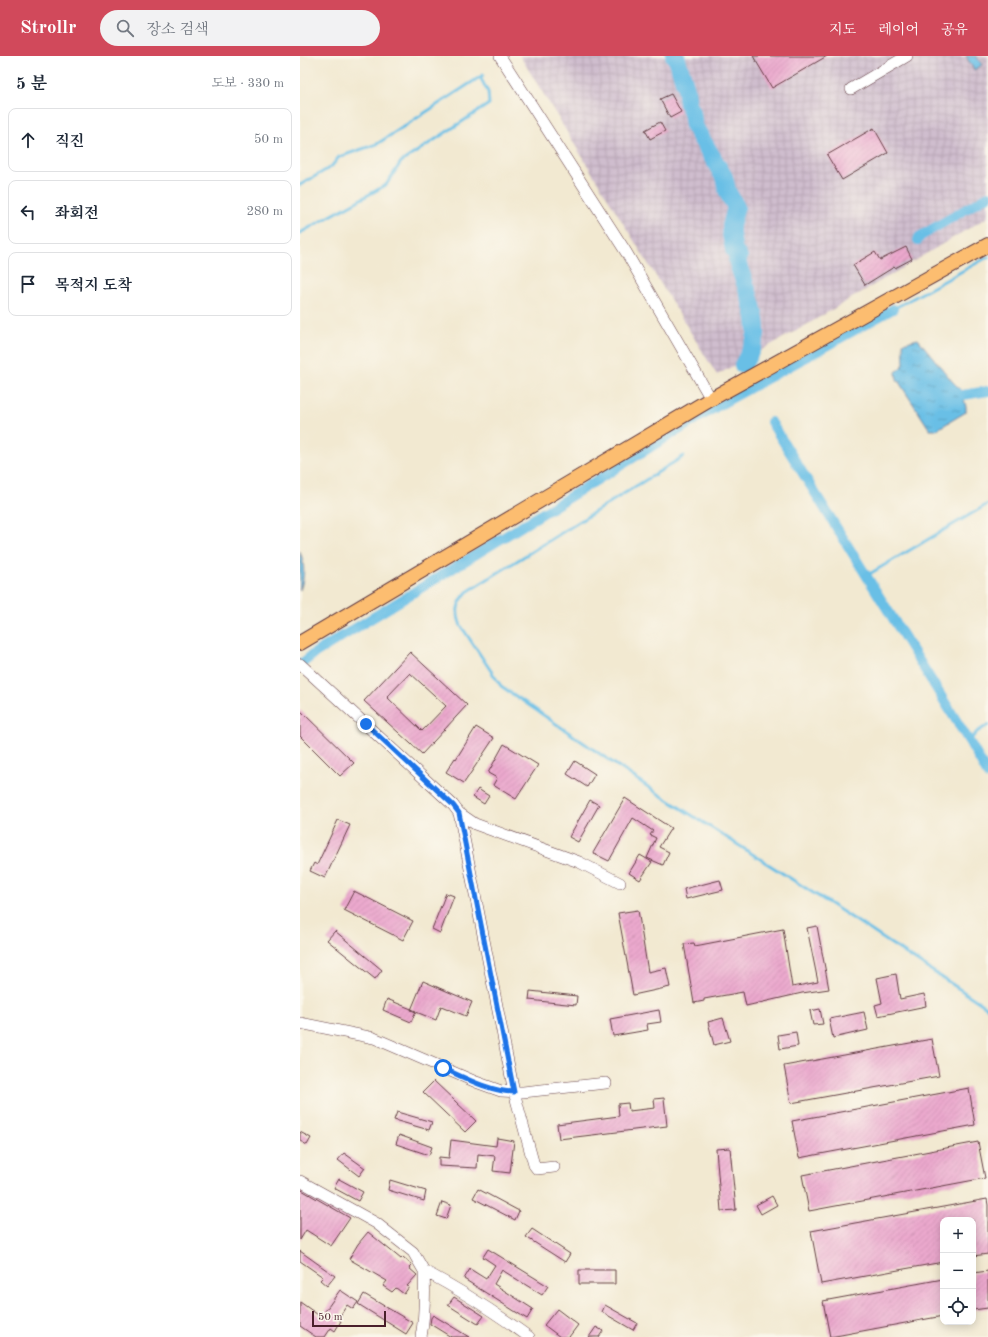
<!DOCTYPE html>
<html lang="ko">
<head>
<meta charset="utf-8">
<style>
  :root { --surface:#fff; --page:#f2f2f3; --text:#1f2937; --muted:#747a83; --line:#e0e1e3; --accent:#d1495b }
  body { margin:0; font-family:"Old Standard TT","Noto Serif KR",serif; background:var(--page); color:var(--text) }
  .controls { position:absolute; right:12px; bottom:12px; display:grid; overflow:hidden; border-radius:8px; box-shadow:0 2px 10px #0003 }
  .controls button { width:36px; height:36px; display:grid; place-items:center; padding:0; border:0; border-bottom:1px solid var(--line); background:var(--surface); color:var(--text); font:20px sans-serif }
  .scale { position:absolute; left:12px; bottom:10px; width:74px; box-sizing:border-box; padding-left:4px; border:2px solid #4a1f2b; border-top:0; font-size:11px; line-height:14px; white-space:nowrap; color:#4a1f2b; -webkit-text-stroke:3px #fbf7ec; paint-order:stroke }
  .stop { position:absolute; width:12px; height:12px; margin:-9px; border:3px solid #1a73e8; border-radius:50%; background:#fff }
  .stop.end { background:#1a73e8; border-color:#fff; box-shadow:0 1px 4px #0008 }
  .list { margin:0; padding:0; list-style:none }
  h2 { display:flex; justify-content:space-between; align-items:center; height:52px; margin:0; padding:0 16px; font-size:17px }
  h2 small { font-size:13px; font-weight:400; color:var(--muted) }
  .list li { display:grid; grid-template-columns:26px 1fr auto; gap:12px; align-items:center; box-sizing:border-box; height:64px; margin:0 8px 8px; padding:0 8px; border:1px solid var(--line); border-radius:8px }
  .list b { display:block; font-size:15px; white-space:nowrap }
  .list em { font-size:13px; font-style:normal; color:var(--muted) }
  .icon { flex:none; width:22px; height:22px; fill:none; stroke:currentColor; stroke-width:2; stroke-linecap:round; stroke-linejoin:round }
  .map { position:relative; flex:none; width:688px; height:1281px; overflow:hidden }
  header { display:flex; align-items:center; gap:24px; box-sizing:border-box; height:56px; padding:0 20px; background:var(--accent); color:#fff }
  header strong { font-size:19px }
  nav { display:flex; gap:22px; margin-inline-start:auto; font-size:14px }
  .search { width:280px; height:36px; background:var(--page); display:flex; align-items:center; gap:10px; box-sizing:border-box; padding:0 14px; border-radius:22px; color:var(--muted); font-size:15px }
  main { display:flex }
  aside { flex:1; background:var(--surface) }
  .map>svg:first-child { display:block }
</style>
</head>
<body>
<header>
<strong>Strollr</strong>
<div class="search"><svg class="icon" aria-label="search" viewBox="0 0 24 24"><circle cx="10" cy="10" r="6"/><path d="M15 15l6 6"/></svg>장소 검색</div>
<nav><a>지도</a><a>레이어</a><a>공유</a></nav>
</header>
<main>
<aside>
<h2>5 분<small>도보 · 330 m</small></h2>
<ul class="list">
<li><svg class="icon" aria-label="ahead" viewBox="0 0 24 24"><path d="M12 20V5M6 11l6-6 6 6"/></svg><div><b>직진</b></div><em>50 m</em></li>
<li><svg class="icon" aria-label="left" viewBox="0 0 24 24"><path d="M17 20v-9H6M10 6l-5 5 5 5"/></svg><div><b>좌회전</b></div><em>280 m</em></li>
<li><svg class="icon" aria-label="arrive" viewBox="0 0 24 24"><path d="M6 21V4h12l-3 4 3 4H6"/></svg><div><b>목적지 도착</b></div></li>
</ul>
</aside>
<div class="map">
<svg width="688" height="1281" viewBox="0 0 688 1281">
  <defs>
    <pattern id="industrial-grid" width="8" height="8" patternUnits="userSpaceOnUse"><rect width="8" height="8" fill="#cfbdce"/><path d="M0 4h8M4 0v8" fill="none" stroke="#b3a2b1"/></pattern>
    <pattern id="water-ripples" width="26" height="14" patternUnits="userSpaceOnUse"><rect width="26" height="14" fill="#69bfe6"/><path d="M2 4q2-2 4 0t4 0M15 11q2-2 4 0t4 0" fill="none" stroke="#589bbb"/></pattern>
    <pattern id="building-hatch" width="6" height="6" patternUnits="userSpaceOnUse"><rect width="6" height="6" fill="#eba8cd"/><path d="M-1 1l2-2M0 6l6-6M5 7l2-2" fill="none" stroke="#cb90b0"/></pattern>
  </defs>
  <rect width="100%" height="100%" fill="#fbf7ec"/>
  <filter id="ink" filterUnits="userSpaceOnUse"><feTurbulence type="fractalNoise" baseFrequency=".025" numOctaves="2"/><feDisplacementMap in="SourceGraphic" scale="8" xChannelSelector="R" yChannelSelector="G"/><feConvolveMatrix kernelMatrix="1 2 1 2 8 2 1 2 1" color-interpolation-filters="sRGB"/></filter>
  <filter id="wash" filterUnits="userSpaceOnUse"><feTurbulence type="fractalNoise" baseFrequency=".012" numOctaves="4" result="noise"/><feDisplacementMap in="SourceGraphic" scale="16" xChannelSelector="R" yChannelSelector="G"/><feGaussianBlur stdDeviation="0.9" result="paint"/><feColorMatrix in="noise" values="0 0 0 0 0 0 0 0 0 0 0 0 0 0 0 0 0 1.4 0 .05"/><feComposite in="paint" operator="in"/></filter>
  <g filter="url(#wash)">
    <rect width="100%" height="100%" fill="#f2e9d1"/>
    <path fill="url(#industrial-grid)" d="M220,0H688V161L508,268L417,319Z"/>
    <path fill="url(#water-ripples)" stroke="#5a6f88" d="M666,0H676L682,9L674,14Z
      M618,283L652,325L662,335L666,351V356L636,374H630L597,323L596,316L604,308L603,287Z
      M0,495C5,509 5,520 0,534Z"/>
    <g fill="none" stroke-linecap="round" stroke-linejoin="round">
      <path stroke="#69bfe6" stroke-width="3" d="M0,129L31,111L39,101L77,88L183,19
        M0,177L86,129L101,106L189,48L188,36L180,21
        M593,253L688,201
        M384,400L167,536C157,548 155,555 161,570L201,630L354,735L546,858L688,952
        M566,520L688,448
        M669,685L677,676L688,669"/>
      <path stroke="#69bfe6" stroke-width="10" d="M618,184L619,181L688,140
        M663,339L688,335
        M471,366L669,685L688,719
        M0,609L15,597L416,351L593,253"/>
      <path stroke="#69bfe6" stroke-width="18" d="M374,0L377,3L386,32L388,48L392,56L394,70L424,121L428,137L436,151L431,170V178L434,194L439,201L437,205C444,226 457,255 456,278C455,289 448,300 443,309"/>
    </g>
    <g id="blocks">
      <path fill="url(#building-hatch)" fill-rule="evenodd" d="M453,0H527L472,32Z
        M371,38L381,56L370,62L360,43Z
        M360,66L365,75L350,83L345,74Z
        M574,72L588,97L542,124L527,99Z
        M606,191L612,203L595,212L594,211L565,229L553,209L575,196L580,204Z
        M110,596L167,649L122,698L64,645ZM110,617L146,650L122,675L87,641Z
        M0,654L54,707L40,720L0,680Z
        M176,671L194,682L164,727L146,716L155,702L156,703Z
        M204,688L238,709L216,743L193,729L197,722L188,717Z
        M275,705L295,718L287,731L267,718Z
        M178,733L189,740L184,748L173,741Z
        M325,742L371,772L359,791L369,796L363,809L347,802L356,782L350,779L353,775L333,762L309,805L293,797Z
        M290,744L299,749L278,786L269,781Z
        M38,764L50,769L25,822L10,815L14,807L17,809Z
        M340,799L352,806L340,824L329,817Z
        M420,824L423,834L386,843L384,833Z
        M54,835L113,865L103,884L44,854Z
        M146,837L154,840L140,877L132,873Z
        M338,854L348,916L366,912L370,931L333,939L318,857Z
        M517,870L529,933L502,937L446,950L443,936L404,943V945L394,947L384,888L394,887L395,890L483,873L492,931L518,926L507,872Z
        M35,875L82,914L75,923L27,884Z
        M596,918L600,943L624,938L626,950L578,960L575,949L582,947L577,922Z
        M123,925L172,946L166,960L141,950L136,964L111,954Z
        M230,935L277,940L276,949L229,944Z
        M87,943L116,955L111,966L83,954Z
        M520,953L523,968L513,969L510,955Z
        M359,954L361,966L347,968L348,974L313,980L310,963Z
        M564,956L568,974L533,982L529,963Z
        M423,962L430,985L414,989L408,966Z
        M496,976L498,990L480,993L478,979Z
        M632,983L639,1020L491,1047L484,1010Z
        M134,1025L176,1065L165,1076L123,1036Z
        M669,1032L675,1069L499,1102L492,1065Z
        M364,1042L367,1070L259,1083L257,1068L319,1060L318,1048L328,1047L329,1055L355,1052L354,1043Z
        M97,1056L132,1066L129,1074L94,1064Z
        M0,1076L11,1082L7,1089L0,1085Z
        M99,1079L132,1091L129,1099L96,1088Z
        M197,1082L214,1085L210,1117L193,1115L195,1100L178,1098L177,1112L139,1110V1101L149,1102L151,1084L196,1090Z
        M678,1086L685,1122L509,1155L502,1119Z
        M430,1092L436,1154L421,1155L416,1093Z
        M44,1097L65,1112L59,1120L38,1104Z
        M39,1123L63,1136L58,1145L34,1132Z
        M90,1124L126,1135L124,1145L88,1134Z
        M0,1133L50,1162L31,1190L6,1174L0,1184Z
        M178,1133L219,1155L215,1164L173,1142Z
        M472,1140L477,1149L461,1158L456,1149Z
        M687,1143L688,1149V1198L673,1200V1164H643V1206L521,1228L511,1175Z
        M142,1146L151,1149L146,1163L137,1160Z
        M232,1173L270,1198L265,1206L226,1181Z
        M68,1176L101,1203L103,1201L112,1209L109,1212L117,1219L107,1230L109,1231L104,1238L96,1232L92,1236L83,1230L87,1225L49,1203L58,1188Z
        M188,1193L248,1230L242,1239L202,1214L194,1228L233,1253L227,1263L164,1223L170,1213L186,1223L195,1209L183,1201Z
        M0,1195L35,1220L27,1230L20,1224L23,1221L0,1205Z
        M279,1214H315V1228H279Z
        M688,1215V1252L673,1254V1217Z
        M643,1223V1260L530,1281L523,1245Z
        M40,1234L58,1246L53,1253L47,1249L38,1263L41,1265L35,1275L31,1272L25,1281H16L0,1270V1246L21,1261Z
        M64,1238L113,1267L106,1278L58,1248Z
        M154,1241L184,1260L178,1268L148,1249Z
        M305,1249L337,1267L333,1274L302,1256Z
        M257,1253L278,1269L269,1281H260L244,1269Z
        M133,1259L169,1281H151L130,1268L131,1262Z
        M296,1271L303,1275L299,1281H289Z"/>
    </g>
  </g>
  <g filter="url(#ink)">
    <use href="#blocks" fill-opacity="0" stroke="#633d44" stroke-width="1"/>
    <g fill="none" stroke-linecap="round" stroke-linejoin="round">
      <defs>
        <path id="minor" d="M200,0L326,196L411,343
          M551,33L607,0
          M0,608L153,749L159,757L214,1036L234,1109L237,1113L254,1111
          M159,757L175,768L279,806L320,827
          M0,967L74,982L176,1026L201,1035L223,1036L306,1027
          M0,1125L76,1167L113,1196L124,1215
          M121,1281C125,1259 125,1237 124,1215C161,1234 196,1257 229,1281"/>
        <path id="major" d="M0,587L411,343L688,189"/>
      </defs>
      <use href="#minor" stroke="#633d44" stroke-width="12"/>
      <use href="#major" stroke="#633d44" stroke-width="16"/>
      <use href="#minor" stroke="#fff" stroke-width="11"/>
      <use href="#major" stroke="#fcbd6f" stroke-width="14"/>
    </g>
  </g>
  <g fill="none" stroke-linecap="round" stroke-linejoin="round" filter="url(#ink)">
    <path stroke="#1a73e8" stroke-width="5" d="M66,668L153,749L159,757L214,1036C189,1035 165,1022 143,1012"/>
  </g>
</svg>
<div class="controls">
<button>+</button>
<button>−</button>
<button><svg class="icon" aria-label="locate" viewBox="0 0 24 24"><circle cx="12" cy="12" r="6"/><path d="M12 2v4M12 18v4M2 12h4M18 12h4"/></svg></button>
</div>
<div class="scale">50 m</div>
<div class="stop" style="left:143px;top:1012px"></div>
<div class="stop end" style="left:66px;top:668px"></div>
</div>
</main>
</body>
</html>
